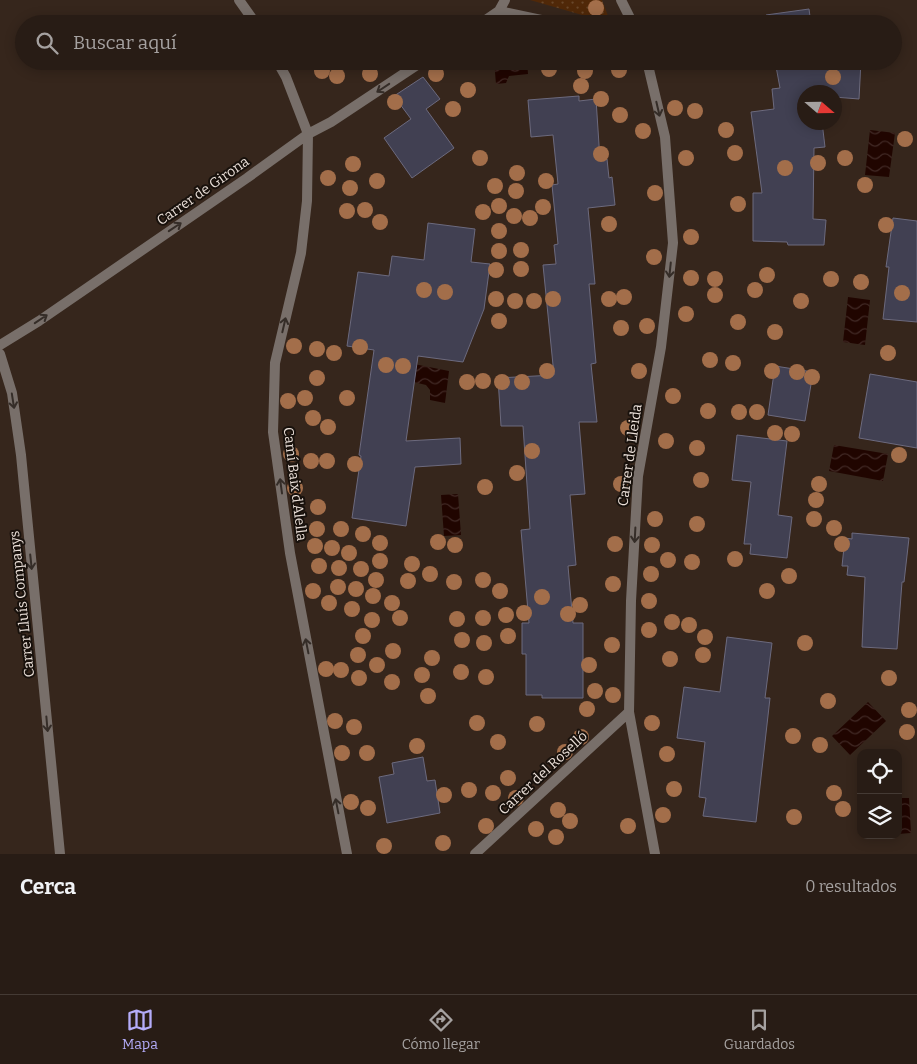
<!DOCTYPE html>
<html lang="es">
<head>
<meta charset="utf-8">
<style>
  :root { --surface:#281c15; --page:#342922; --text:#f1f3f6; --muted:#a5a1a0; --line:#443a34; --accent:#b4acf9 }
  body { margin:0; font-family:Bitter,serif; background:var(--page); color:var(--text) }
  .controls { position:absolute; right:15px; bottom:15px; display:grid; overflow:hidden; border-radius:10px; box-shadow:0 2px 12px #0003 }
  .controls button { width:45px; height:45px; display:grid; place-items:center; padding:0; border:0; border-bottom:1px solid var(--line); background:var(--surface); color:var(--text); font:25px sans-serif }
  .compass { position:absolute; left:797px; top:85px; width:45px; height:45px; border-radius:50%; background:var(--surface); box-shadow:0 2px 12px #0003; rotate:110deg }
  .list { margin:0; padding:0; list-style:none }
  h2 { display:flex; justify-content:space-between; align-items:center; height:65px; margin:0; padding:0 20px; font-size:21px }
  h2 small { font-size:16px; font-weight:400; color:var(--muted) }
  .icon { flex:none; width:28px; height:28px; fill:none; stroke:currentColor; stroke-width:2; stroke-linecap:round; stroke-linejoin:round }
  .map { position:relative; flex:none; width:917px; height:854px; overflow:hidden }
  .search { position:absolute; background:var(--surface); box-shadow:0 2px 12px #0003; left:15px; right:15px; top:15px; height:55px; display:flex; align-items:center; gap:12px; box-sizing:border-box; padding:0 18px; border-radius:28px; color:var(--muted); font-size:19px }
  .sheet { height:140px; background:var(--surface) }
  nav { display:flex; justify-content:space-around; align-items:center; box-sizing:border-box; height:70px; border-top:1px solid var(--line); background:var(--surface); font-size:14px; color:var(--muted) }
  nav a { display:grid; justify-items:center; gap:2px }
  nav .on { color:var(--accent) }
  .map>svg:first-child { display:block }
</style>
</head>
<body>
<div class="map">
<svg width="917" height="854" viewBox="0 0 917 854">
  <defs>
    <pattern id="grass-dots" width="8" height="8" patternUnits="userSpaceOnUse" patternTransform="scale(1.25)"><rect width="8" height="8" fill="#502808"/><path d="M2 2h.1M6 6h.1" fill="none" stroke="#69472b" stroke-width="1.8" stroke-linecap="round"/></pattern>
    <pattern id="water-waves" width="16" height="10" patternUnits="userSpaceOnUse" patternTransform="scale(1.25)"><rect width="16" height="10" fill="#200500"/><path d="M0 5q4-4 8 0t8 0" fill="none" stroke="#412925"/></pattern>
  </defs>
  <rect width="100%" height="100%" fill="#36261c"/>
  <path fill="url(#grass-dots)" d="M530,0H602L608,16L606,19L603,21Z"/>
  <path fill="url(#water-waves)" d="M494,61H527L528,74L509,76L506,83L496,84Z
    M870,130L895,133L889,177L865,175Z
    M848,297L870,300L865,345L843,342Z
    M404,362L449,371L445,403L430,400V390L426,385L401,379Z
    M834,445L888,454L883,481L829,471Z
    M458,494L461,535L444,536L441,495Z
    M868,702L886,721L850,755L832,736Z
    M898,798H909L911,833L898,834Z"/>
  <path fill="#414052" stroke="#6c6a7e" d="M809,9L811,24H768L766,15Z
    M775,61H861L859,99L834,97V92H804V122H822L825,147L814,148L813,219L826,220L824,245H788L787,242L753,241V193H762L751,112L774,109L772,89L780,88Z
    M423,77L440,99L426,109L454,148L412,178L384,138L411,119L394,96Z
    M579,96V101L596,99L600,160L607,159L609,178L612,177L615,205L588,208L595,284H589L596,363L591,364L597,422H579L585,494L570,495L576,565L568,566L573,623H583V698H542V695H526V654H522V623H529L521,530L530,529L523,426H501L498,378L554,375L543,265L556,264L554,245L558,244L552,185L558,184L553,135L531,137L528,100Z
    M893,218L917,221V322L883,319L889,267H886Z
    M428,223L475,229L471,262L490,264L484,309L463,362L418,356L406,441L460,438L461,464L415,467L406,526L352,518L361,456L359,455L374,350L347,346L358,272L389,276L392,256L424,260Z
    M775,366L813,372L805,421L768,415Z
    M870,374L917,382V448L859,438Z
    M737,435L787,441L778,515L792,517L787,558L750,554L751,544H744L751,482L732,480Z
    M852,533L909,538L904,582H902L897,649L862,647L865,577L847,575L848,566H842L845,538L852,539Z
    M727,637L772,643L765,698H770L756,822L703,816L706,798L699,797L705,742L677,738L684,687L720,692Z
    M423,757L427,781L435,780L440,813L387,823L379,777L394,774L392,763Z"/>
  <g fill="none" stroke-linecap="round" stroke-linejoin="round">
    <path stroke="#786f6a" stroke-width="10" d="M239,0L256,24
      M621,0L633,24
      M499,11L560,24
      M480,24L499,11L505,0
      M277,61L286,77L308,134L307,201L301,253L275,363L273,432L290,553L347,854
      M647,61L665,137L673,243L661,347L638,476L631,601L629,712L655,854
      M0,345L39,321L247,178L308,134L331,122L423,61
      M0,354L12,393L21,455L60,854
      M475,854L629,712"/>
  </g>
  <g fill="#a36e4a">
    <circle cx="596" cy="8" r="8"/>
    <circle cx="549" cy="69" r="8"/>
    <circle cx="619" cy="70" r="8"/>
    <circle cx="322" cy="71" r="8"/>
    <circle cx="585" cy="71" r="8"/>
    <circle cx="370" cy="74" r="8"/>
    <circle cx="436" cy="74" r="8"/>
    <circle cx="337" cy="76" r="8"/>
    <circle cx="833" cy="77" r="8"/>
    <circle cx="581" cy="86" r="8"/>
    <circle cx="468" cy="90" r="8"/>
    <circle cx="601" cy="99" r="8"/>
    <circle cx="395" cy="102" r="8"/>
    <circle cx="675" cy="108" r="8"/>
    <circle cx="453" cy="109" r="8"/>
    <circle cx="695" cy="111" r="8"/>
    <circle cx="620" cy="115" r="8"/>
    <circle cx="726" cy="130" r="8"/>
    <circle cx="643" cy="131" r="8"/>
    <circle cx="905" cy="139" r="8"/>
    <circle cx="735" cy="153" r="8"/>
    <circle cx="601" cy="154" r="8"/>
    <circle cx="480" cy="158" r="8"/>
    <circle cx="686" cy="158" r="8"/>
    <circle cx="845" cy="158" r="8"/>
    <circle cx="818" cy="163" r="8"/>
    <circle cx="353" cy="164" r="8"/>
    <circle cx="785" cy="168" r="8"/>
    <circle cx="517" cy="173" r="8"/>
    <circle cx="328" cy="178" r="8"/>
    <circle cx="377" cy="181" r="8"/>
    <circle cx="546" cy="181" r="8"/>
    <circle cx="865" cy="185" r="8"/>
    <circle cx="495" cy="186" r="8"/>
    <circle cx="350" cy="188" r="8"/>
    <circle cx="516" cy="191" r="8"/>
    <circle cx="655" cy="193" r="8"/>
    <circle cx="738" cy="204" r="8"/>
    <circle cx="499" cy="206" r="8"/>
    <circle cx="543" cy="207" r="8"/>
    <circle cx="365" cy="210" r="8"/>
    <circle cx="347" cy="211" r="8"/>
    <circle cx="483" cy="212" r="8"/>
    <circle cx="514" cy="216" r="8"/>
    <circle cx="530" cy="218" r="8"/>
    <circle cx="380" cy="222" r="8"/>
    <circle cx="609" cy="224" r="8"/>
    <circle cx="886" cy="225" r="8"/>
    <circle cx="499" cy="231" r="8"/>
    <circle cx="691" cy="237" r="8"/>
    <circle cx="521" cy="250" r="8"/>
    <circle cx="499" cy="251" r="8"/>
    <circle cx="654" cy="257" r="8"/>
    <circle cx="521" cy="269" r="8"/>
    <circle cx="496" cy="270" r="8"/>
    <circle cx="767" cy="275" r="8"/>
    <circle cx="691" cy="278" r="8"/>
    <circle cx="715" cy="279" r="8"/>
    <circle cx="831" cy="279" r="8"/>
    <circle cx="861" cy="282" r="8"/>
    <circle cx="424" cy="290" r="8"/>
    <circle cx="755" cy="290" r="8"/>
    <circle cx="445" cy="292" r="8"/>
    <circle cx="902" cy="293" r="8"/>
    <circle cx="715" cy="295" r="8"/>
    <circle cx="624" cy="297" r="8"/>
    <circle cx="496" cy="299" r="8"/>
    <circle cx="553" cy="299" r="8"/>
    <circle cx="609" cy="299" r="8"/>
    <circle cx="515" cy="301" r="8"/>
    <circle cx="534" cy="301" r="8"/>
    <circle cx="801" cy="301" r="8"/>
    <circle cx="686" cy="314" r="8"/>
    <circle cx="499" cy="321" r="8"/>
    <circle cx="738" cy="322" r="8"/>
    <circle cx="647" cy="326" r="8"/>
    <circle cx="621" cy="328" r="8"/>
    <circle cx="775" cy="332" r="8"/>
    <circle cx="294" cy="346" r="8"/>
    <circle cx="360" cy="347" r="8"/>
    <circle cx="317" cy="349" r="8"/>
    <circle cx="334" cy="353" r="8"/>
    <circle cx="888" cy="353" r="8"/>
    <circle cx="710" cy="360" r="8"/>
    <circle cx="733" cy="363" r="8"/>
    <circle cx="386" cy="365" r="8"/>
    <circle cx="403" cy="366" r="8"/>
    <circle cx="547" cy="371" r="8"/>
    <circle cx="639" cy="371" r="8"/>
    <circle cx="772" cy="371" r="8"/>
    <circle cx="797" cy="372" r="8"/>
    <circle cx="812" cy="377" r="8"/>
    <circle cx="317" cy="378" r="8"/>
    <circle cx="483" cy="381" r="8"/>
    <circle cx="467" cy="382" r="8"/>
    <circle cx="502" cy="382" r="8"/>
    <circle cx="522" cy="382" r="8"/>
    <circle cx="673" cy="396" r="8"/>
    <circle cx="305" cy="398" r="8"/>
    <circle cx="347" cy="398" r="8"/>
    <circle cx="288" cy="401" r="8"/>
    <circle cx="708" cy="411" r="8"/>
    <circle cx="739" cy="412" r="8"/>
    <circle cx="757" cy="412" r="8"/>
    <circle cx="313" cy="418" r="8"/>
    <circle cx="328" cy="427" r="8"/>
    <circle cx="628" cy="428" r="8"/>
    <circle cx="775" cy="433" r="8"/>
    <circle cx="792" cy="434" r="8"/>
    <circle cx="666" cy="441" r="8"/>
    <circle cx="697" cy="448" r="8"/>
    <circle cx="532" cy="451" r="8"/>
    <circle cx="291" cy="454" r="8"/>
    <circle cx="899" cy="455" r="8"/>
    <circle cx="311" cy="461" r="8"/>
    <circle cx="327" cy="461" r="8"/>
    <circle cx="355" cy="464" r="8"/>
    <circle cx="517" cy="473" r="8"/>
    <circle cx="701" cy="480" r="8"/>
    <circle cx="621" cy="484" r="8"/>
    <circle cx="819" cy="484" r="8"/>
    <circle cx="485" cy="487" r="8"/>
    <circle cx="295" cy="488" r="8"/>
    <circle cx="816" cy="500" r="8"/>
    <circle cx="318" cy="507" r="8"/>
    <circle cx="655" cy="519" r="8"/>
    <circle cx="814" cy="519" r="8"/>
    <circle cx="697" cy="524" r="8"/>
    <circle cx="834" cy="528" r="8"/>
    <circle cx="317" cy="529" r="8"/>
    <circle cx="341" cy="529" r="8"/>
    <circle cx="363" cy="534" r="8"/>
    <circle cx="438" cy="542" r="8"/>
    <circle cx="380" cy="543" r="8"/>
    <circle cx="615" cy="544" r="8"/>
    <circle cx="842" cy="544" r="8"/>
    <circle cx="455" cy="545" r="8"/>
    <circle cx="652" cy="545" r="8"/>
    <circle cx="315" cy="546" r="8"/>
    <circle cx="332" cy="548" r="8"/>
    <circle cx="349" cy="553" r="8"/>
    <circle cx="735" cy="559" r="8"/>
    <circle cx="668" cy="560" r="8"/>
    <circle cx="380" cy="561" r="8"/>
    <circle cx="692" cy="562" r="8"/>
    <circle cx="412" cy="564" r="8"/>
    <circle cx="319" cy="566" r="8"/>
    <circle cx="339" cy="568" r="8"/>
    <circle cx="361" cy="569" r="8"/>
    <circle cx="430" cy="574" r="8"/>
    <circle cx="651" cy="574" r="8"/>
    <circle cx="789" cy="576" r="8"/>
    <circle cx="376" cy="580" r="8"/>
    <circle cx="483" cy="580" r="8"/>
    <circle cx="408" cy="581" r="8"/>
    <circle cx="454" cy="582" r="8"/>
    <circle cx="613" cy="584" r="8"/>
    <circle cx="338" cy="587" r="8"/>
    <circle cx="356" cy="589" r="8"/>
    <circle cx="313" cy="591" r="8"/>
    <circle cx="500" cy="591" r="8"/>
    <circle cx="767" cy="591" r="8"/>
    <circle cx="373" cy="596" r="8"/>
    <circle cx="542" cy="597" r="8"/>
    <circle cx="649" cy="601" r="8"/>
    <circle cx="329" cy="603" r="8"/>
    <circle cx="392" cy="603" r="8"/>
    <circle cx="580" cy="605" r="8"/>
    <circle cx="352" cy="609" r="8"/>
    <circle cx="524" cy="613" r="8"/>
    <circle cx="568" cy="614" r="8"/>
    <circle cx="506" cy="615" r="8"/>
    <circle cx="400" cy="618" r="8"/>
    <circle cx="483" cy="618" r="8"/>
    <circle cx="457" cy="619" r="8"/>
    <circle cx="372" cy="620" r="8"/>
    <circle cx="672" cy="622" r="8"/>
    <circle cx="689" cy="625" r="8"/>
    <circle cx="649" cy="630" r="8"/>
    <circle cx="363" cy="636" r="8"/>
    <circle cx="508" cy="636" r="8"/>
    <circle cx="705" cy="637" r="8"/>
    <circle cx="462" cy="640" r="8"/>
    <circle cx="484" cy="643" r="8"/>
    <circle cx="805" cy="643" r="8"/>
    <circle cx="612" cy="645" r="8"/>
    <circle cx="393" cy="651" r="8"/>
    <circle cx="358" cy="655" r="8"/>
    <circle cx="703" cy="655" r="8"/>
    <circle cx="432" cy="658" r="8"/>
    <circle cx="670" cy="659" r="8"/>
    <circle cx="377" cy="665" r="8"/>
    <circle cx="589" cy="665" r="8"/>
    <circle cx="326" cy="669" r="8"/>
    <circle cx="341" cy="670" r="8"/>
    <circle cx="461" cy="672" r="8"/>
    <circle cx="422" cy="675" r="8"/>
    <circle cx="486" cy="677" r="8"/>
    <circle cx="359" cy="678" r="8"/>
    <circle cx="889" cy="678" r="8"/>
    <circle cx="392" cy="682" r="8"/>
    <circle cx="595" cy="691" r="8"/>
    <circle cx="613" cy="695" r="8"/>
    <circle cx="428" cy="696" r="8"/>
    <circle cx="828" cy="701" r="8"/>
    <circle cx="587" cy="709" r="8"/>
    <circle cx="909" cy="710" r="8"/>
    <circle cx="335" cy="721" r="8"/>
    <circle cx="477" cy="723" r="8"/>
    <circle cx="652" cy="723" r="8"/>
    <circle cx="537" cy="724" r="8"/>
    <circle cx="354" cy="727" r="8"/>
    <circle cx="907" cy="732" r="8"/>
    <circle cx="793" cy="736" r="8"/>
    <circle cx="581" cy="737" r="8"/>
    <circle cx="498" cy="742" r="8"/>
    <circle cx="820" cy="745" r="8"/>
    <circle cx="417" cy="746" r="8"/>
    <circle cx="565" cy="752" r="8"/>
    <circle cx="342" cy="753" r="8"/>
    <circle cx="367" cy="753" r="8"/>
    <circle cx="667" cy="754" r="8"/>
    <circle cx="508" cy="778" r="8"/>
    <circle cx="674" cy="789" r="8"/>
    <circle cx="469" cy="790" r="8"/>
    <circle cx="493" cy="793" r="8"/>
    <circle cx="834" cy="793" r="8"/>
    <circle cx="444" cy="795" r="8"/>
    <circle cx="516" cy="798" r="8"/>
    <circle cx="351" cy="802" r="8"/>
    <circle cx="368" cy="808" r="8"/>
    <circle cx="843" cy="809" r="8"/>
    <circle cx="558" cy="810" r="8"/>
    <circle cx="663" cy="815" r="8"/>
    <circle cx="794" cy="817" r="8"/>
    <circle cx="570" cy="821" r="8"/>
    <circle cx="486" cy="826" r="8"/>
    <circle cx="628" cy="826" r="8"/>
    <circle cx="536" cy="829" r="8"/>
    <circle cx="556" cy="837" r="8"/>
    <circle cx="443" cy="843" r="8"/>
    <circle cx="384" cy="846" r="8"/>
  </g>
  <defs><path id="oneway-shaft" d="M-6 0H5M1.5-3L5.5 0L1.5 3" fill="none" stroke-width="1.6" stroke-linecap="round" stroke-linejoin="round" transform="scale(1.25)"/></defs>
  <g stroke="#352d28">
    <use href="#oneway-shaft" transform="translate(383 88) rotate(146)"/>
    <use href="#oneway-shaft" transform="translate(658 109) rotate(77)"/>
    <use href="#oneway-shaft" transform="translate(175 227) rotate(-34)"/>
    <use href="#oneway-shaft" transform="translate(670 270) rotate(96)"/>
    <use href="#oneway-shaft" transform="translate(41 319) rotate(-34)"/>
    <use href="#oneway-shaft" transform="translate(284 325) rotate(-77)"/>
    <use href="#oneway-shaft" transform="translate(13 401) rotate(81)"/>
    <use href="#oneway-shaft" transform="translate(281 486) rotate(-98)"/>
    <use href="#oneway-shaft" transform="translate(635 535) rotate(93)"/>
    <use href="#oneway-shaft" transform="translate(31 562) rotate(84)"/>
    <use href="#oneway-shaft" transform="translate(307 646) rotate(-101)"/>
    <use href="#oneway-shaft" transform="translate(47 724) rotate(85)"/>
    <use href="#oneway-shaft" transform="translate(337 806) rotate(-101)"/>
  </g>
  <g text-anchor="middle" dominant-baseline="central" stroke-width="4" stroke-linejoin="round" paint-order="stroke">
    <g font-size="14" fill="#ebe0d9" stroke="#18110c">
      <text transform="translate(203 191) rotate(-35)">Carrer de Girona</text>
      <text transform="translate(630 455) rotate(-82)">Carrer de Lleida</text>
      <text transform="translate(295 484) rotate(83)">Camí Baix d'Alella</text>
      <text transform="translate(22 604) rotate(-96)">Carrer Lluís Companys</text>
      <text transform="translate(543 773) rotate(-43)">Carrer del Roselló</text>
    </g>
  </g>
</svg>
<div class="controls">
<button><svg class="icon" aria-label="locate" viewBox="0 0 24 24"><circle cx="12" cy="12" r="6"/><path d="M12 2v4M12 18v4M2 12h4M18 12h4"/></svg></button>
<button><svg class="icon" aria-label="layers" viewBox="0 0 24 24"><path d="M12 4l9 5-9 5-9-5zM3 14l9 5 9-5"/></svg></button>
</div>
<svg class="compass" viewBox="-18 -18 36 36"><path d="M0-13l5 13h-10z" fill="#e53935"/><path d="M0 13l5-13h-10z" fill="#a5a1a0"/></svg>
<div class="search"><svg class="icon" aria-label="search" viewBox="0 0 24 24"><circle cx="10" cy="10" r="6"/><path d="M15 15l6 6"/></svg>Buscar aquí</div>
</div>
<section class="sheet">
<h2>Cerca<small>0 resultados</small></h2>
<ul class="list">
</ul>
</section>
<nav>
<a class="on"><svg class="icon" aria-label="map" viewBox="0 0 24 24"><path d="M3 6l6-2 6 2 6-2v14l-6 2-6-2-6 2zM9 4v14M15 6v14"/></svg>Mapa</a>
<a><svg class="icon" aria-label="directions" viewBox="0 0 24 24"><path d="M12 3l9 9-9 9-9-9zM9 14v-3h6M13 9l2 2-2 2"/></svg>Cómo llegar</a>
<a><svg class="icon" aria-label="saved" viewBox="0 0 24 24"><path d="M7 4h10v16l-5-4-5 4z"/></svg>Guardados</a>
</nav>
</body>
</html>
